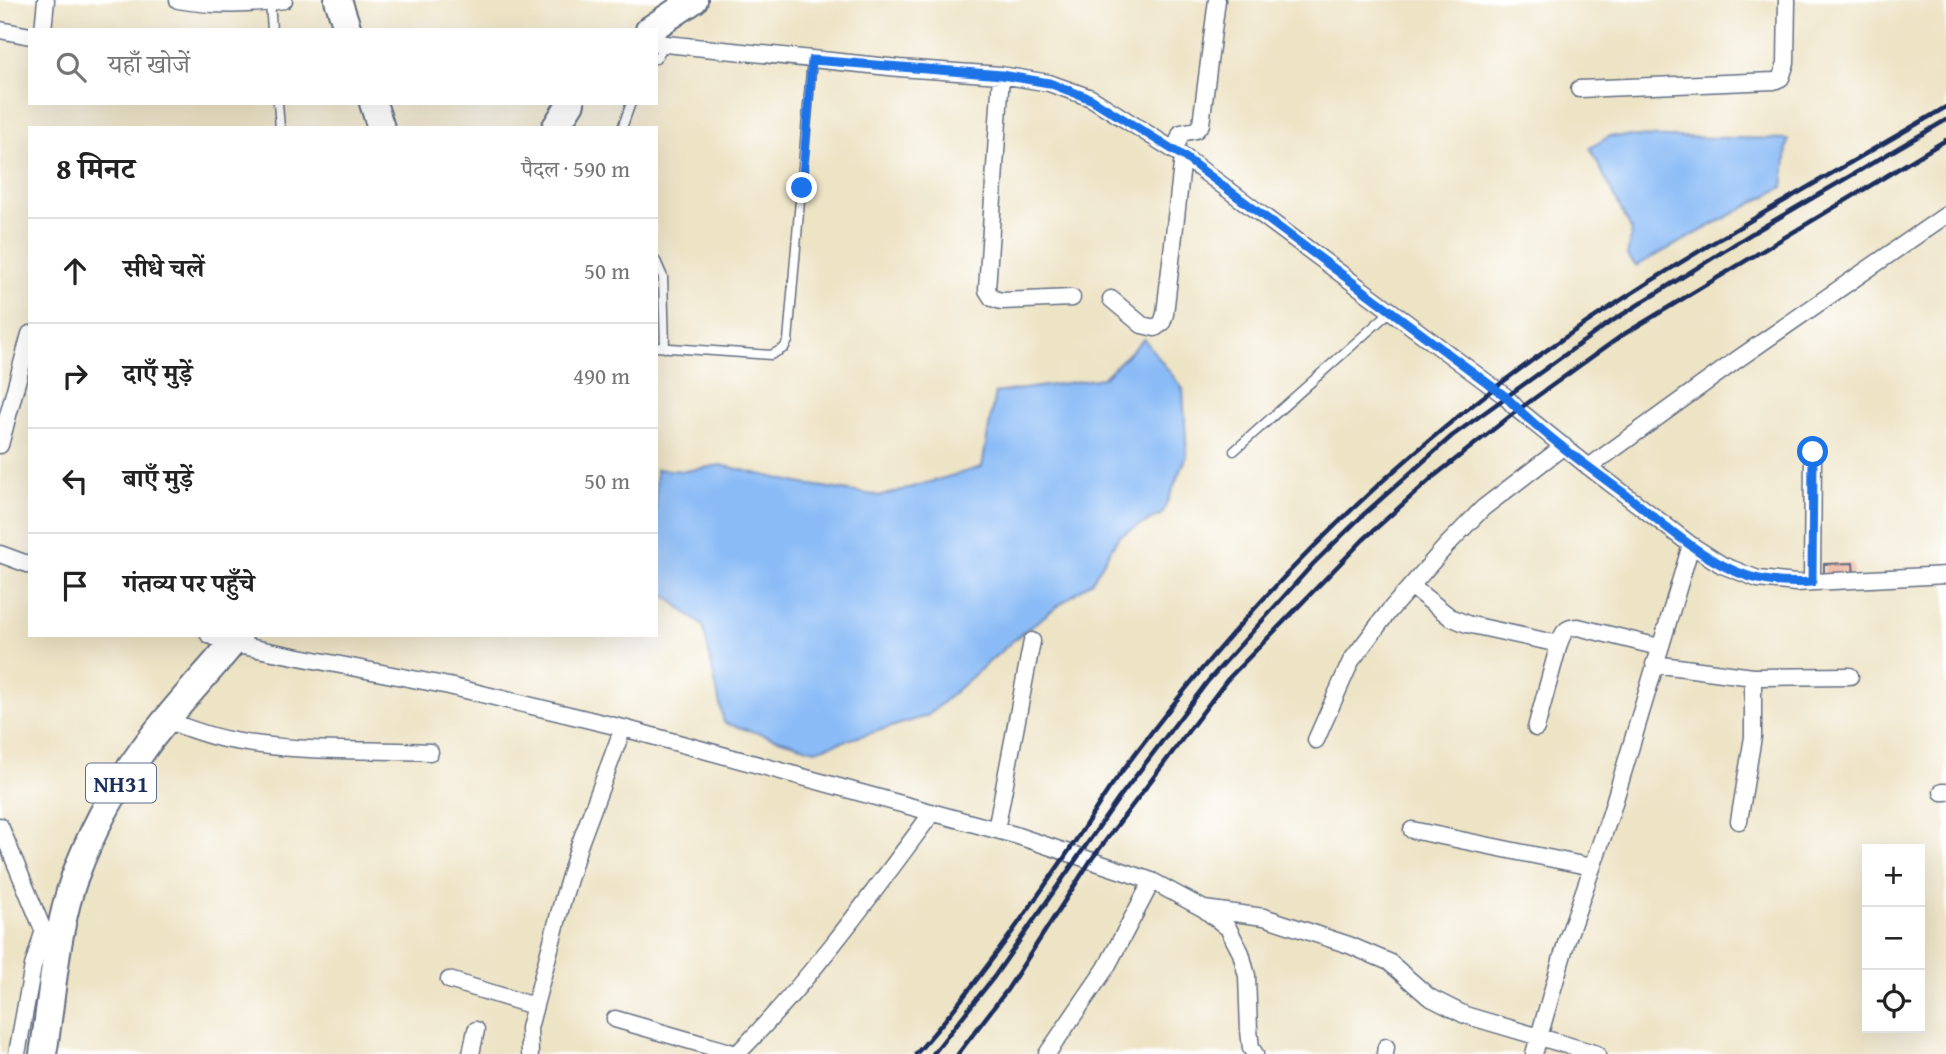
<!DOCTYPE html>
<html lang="hi">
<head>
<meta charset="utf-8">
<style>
  :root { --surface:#fff; --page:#f2f2f2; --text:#222; --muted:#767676; --line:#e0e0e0 }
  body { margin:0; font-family:"Gentium Book Plus","Noto Serif Devanagari",serif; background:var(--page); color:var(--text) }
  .controls { position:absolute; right:21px; bottom:21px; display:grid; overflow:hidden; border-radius:0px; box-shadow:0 7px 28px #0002 }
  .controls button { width:63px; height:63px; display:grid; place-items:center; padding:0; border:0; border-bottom:2px solid var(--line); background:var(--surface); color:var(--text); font:35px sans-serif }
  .stop { position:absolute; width:21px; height:21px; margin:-16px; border:5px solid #1a73e8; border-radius:50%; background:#fff }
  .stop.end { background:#1a73e8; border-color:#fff; box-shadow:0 2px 7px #0008 }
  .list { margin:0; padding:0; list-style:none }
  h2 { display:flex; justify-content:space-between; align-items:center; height:91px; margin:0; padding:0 28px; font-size:30px }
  h2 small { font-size:23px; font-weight:400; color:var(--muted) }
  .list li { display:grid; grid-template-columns:46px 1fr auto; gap:21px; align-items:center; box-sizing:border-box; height:105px; padding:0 28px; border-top:2px solid var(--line) }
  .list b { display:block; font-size:26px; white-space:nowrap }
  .list em { font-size:23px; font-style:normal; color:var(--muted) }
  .icon { flex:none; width:38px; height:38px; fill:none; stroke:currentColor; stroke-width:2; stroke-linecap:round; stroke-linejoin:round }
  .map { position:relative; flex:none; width:1946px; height:1054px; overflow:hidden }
  .search { position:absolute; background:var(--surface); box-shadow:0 7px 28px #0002; left:28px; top:28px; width:630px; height:77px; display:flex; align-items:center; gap:18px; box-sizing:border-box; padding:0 24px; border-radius:0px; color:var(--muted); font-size:26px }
  .panel { position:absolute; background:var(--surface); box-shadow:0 7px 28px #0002; left:28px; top:126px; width:630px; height:511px; border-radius:0px }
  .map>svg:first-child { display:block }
</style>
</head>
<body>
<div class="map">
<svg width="1946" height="1054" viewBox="0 0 1946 1054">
  <rect width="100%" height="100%" fill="#fff"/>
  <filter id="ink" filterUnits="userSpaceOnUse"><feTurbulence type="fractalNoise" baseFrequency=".0143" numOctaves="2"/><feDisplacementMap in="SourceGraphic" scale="14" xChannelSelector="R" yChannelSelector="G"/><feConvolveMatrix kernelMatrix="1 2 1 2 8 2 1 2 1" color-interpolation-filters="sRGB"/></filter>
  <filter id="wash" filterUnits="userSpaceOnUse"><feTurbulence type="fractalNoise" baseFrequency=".00686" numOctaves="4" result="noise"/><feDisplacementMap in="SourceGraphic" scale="28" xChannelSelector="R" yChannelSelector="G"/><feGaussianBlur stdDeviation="1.57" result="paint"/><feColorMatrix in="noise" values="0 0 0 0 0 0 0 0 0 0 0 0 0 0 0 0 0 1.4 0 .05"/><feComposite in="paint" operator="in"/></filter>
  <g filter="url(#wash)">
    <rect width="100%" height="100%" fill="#ede3c5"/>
    <path fill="#8abbf6" stroke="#5275aa" stroke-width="2" d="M1610,136L1788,139L1783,187L1636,266L1627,256L1632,231L1590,148Z
      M1144,339L1183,389L1187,456L1162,514L1119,536L1092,581L1023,632L927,716L815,750L724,723L703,626L656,588V469L685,471L721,465L798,483L881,496L982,467L995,393L1103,378Z"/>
    <g id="blocks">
      <path fill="#eba892" d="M1853,563L1854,575L1824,576V564Z"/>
    </g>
  </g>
  <g filter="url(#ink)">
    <use href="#blocks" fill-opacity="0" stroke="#646e82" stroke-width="2"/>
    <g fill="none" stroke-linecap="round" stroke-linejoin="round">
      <defs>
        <path id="service" d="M270,2L272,30
          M656,59L665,44
          M278,103L280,128
          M622,128L631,103
          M656,261L663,277L665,348
          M656,347L771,355L784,348L788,341L812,59
          M1234,451L1392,310"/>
        <path id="minor" d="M178,0C213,6 249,6 284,0
          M0,30L30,36
          M43,30L46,0
          M656,43L899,68L1001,75L1049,83L1091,98L1183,156L1505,396L1518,410L1589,467L1691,545L1722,565L1758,579L1796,583L1946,575
          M1001,75L987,290L992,298L1001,301L1072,298
          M1579,89L1774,81L1781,78L1786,63L1787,0
          M1175,150L1181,133L1196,130L1201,124L1217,0
          M1111,299L1142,325L1155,328L1162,323L1165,314L1183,156
          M0,445L30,334
          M1589,467L1738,359L1946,215
          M0,554L30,565
          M1812,582L1813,452
          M1411,586L1450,617L1467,624L1559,644C1563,633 1565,627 1578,627L1659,647
          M209,635L232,644L449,686L623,728L1015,835L1152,881L1204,909L1228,928L1241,953L1247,976L1249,1030L1251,1048L1255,1054
          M1654,664L1753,677L1850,676
          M166,720C187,728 207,736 229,740C295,753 363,749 430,752
          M1536,728L1559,644
          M1316,740L1351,661L1389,611L1447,545L1483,508L1564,446
          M1942,792H1946
          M1739,821L1753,737V677
          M0,826L54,956
          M996,830L1032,641
          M1412,830L1592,867
          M1204,909L1264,917L1349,945L1389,962L1429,997L1465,1015L1597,1054
          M449,980L534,1006
          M615,1019L736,1054
          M17,1054L33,966L43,933
          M471,1054L476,1030
          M530,1054L529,1028L563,899L579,846L623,728
          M737,1054C810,980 870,897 932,813
          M1047,1054L1106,968L1152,881
          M1385,1054L1386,1047
          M1534,1054L1567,940L1611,813L1691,545"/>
        <path id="trunk" d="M338,0L348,30
          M649,30L694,0
          M373,103L381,128
          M555,128L571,103
          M43,1054C53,995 55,932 75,876C91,833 113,791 140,754C169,712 207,675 239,635"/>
      </defs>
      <use href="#service" stroke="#646e82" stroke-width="11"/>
      <use href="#minor" stroke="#646e82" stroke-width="19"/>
      <use href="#trunk" stroke="#646e82" stroke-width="30"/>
      <use href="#service" stroke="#fff" stroke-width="8"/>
      <use href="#minor" stroke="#fff" stroke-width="16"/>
      <use href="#trunk" stroke="#fff" stroke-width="26"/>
      <path stroke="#1b2f5e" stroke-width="4.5" d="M916,1054C971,992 1019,923 1066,855C1081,833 1094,811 1109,789C1152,730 1198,671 1247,617C1322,534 1404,457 1492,390C1634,282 1793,197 1946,107
        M933,1054L994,977L1119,798L1208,681L1313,564L1363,515L1452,436L1609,323L1751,234L1946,120
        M958,1054L1007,990L1091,860L1227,680L1363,540L1433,477L1518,410L1621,336L1946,140"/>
    </g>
  </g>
  <g fill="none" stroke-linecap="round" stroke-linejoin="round" filter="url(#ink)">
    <path stroke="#1a73e8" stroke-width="9" d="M802,188L812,60L1002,75L1049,83L1091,99L1183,156L1505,396C1542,434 1587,466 1629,497C1666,526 1712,569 1759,579C1776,583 1795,583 1812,582L1813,452"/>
  </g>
  <g text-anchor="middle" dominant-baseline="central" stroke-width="6" stroke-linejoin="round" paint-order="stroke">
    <rect fill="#fff" stroke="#5f6d8e" stroke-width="2" x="86" y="763.5" width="70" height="39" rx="5"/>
    <g font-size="23" font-weight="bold" fill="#1b2f5e">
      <text x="121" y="783">NH31</text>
    </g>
  </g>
</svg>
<div class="controls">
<button>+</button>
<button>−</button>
<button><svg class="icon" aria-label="locate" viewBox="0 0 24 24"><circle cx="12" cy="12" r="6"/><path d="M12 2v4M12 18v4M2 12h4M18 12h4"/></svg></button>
</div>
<div class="stop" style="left:1813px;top:452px"></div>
<div class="stop end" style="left:802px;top:188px"></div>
<div class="search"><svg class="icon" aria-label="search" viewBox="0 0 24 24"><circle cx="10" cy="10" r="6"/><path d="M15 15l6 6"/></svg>यहाँ खोजें</div>
<section class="panel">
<h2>8 मिनट<small>पैदल · 590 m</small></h2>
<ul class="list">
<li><svg class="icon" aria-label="ahead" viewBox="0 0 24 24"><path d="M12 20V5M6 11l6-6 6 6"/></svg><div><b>सीधे चलें</b></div><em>50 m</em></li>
<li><svg class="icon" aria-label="right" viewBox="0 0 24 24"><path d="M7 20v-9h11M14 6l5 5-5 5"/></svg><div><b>दाएँ मुड़ें</b></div><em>490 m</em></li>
<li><svg class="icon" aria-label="left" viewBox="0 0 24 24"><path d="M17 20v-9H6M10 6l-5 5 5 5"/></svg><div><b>बाएँ मुड़ें</b></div><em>50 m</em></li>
<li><svg class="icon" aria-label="arrive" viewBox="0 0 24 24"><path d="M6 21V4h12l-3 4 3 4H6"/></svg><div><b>गंतव्य पर पहुँचे</b></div></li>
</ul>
</section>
</div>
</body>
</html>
